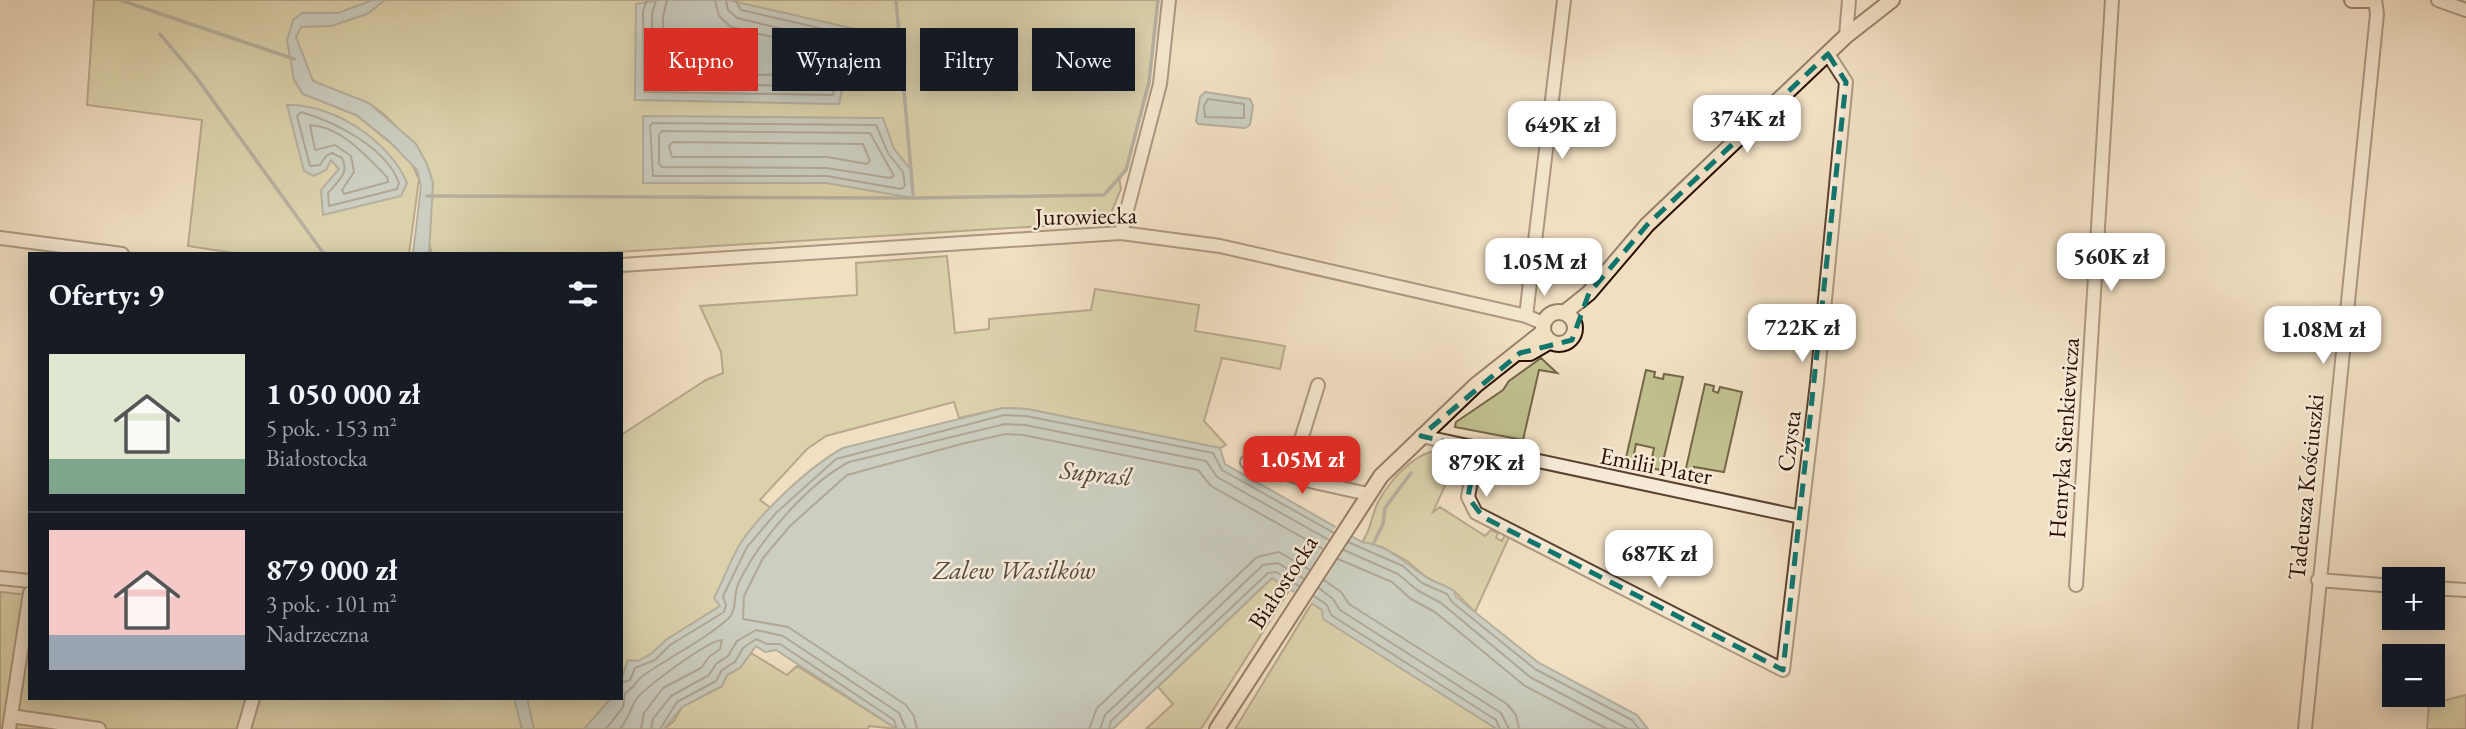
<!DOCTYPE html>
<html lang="pl">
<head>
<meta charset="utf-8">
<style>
	:root { --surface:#171b24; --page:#242831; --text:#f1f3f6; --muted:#9ea1a6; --line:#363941; --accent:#d93025 }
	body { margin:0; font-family:"EB Garamond",serif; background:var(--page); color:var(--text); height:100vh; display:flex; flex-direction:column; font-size:26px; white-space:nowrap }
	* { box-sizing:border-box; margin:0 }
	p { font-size:23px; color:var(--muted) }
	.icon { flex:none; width:38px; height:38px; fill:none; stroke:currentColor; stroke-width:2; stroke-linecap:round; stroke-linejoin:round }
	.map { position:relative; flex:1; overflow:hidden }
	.panel { position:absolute; left:28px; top:252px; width:595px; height:448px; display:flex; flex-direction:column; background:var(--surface); border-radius:0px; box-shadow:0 4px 18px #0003 }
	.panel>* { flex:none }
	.top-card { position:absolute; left:644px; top:28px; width:665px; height:63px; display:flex; gap:14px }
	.controls { position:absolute; left:2382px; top:567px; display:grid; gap:14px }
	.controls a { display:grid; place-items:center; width:63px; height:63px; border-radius:0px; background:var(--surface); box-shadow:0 4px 18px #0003; font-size:35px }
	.price { position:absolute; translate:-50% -60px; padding:0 16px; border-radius:14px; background:#fff; color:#222; font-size:23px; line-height:46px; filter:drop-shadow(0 2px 4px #0008) }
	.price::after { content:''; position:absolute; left:50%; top:42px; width:21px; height:16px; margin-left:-10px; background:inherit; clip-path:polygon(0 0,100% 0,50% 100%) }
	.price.on { background:var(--accent); color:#fff }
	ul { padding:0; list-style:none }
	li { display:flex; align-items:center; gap:21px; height:175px; padding:0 21px }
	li+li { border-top:2px solid var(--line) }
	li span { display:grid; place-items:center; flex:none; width:196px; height:140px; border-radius:0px; color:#555 }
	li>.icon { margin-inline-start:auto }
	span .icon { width:84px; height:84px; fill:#fffc; stroke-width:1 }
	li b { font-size:30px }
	h2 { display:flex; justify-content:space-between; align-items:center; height:84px; padding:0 21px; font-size:30px }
	.chip { padding:0 24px; border-radius:0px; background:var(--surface); box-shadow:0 4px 18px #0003; font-size:24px; line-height:63px }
	.chip.on { background:var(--accent); color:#fff }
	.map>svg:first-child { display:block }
</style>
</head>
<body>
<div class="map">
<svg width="2466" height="729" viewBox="0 0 2466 729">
	<rect width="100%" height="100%" fill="#f1dfc2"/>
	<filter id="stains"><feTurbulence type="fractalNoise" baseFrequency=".00286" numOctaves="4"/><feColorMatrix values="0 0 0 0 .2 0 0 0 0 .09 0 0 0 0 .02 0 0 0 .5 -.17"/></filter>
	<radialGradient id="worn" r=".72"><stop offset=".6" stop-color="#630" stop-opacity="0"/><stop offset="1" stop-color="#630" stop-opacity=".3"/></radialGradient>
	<!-- green -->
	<path fill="#c0c08f" stroke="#756648" stroke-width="2" d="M94,0H1158L1149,82L1126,170L1119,177L1121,189L1109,218L1093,223L584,254H432L423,223L433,183C415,153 401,123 370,104C352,93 312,94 307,68L293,65L294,80L303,94L356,115L409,158L419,179L409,254H240L188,246L202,120L87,105Z
		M947,256L955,333L989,329V319L1091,310L1095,289L1199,305L1195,331L1285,346L1280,369L1222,358L1204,421L1226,445L1220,448L1027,409L1003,408L959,418L954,402L826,436L807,449L760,500L771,508L741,544L720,606L666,640L621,688V435L706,380L723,373L721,352L700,306L857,295L856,263Z
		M1541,358L1557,373L1539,370L1523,440L1455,427L1456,422L1503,390L1509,381Z
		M1646,370L1655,372L1654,377L1663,379L1664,374L1683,377L1661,470L1650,468L1654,448L1636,444L1632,464L1625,462Z
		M1705,384L1714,386L1713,391L1718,393L1720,387L1742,392L1724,472L1694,467L1691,479L1684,477Z
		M1434,451L1454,454L1445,477L1448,479L1433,512L1440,507L1485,536L1491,530L1498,533L1496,538L1502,541L1506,533L1510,535L1475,612L1454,591L1426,577L1407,561L1382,547L1362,542C1372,528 1371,516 1378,502C1389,482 1411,456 1434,451Z
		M1272,578L1290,589L1201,729H1146L1173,704L1158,687Z
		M0,592L30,595V698H611L587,729H0Z
		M1312,603L1322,610L1324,619L1497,729H1235Z
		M751,653L787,675L797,666L897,729L869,726L868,729H664L674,721L682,707L722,686L727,675L740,668Z
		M2466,695V729H2427L2429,704Z"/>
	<!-- water -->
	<path fill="#9ebabc" stroke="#707571" stroke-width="2" d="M373,0H385L367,14L331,26L301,27L296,37L313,81L369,103L416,144L427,164L433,183L429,254H413L421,186L417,170L388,140L356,115L303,94L294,80L287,40L293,20L302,13H338Z
		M659,0H728L855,29L839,104L635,100L636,4Z
		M1205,92L1250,99L1253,106L1250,125L1245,128L1198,124L1196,121L1200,97Z
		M287,105C332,103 390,141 407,183L401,196L323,215L321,190L339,169L331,160L326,170L314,176L304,171Z
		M643,116L883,118L894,149L911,170L913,198L826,183H643Z
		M1003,408L1027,409L1220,448L1225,464L1362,542C1391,546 1406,565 1429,579C1437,584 1447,585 1454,591L1456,597L1539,663L1637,715L1648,729H1497L1323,619L1322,610L1272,578L1113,729H897L776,650L765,652L756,646L740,668L727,675L722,686L682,707L664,729H584L611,698H621V681L628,660L638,661L651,654L666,640L720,606L714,598C723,581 730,561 740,544C761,512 810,466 843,448Z
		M514,698H527L534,729H522Z"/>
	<!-- pier -->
	<path fill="#f1dfc2" d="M1338,523L1354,534L1309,606L1293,595Z"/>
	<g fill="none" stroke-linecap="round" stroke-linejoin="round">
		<!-- shore -->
		<path stroke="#64645e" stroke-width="2" d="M647,0L643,11L644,92L833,95L845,34L741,10L735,0
			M656,0L652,14L653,84L826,86L834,41L737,18L728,10L726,0
			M667,0L663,17L664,74L818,75L822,49L731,27L719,16L715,0
			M1208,99L1244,104V118L1205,117L1204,106Z
			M301,112C335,122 386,147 399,183L397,189L329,206L328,193C338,181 350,173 342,158L332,153L326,156L320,165L310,166L297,116Z
			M653,123L876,125L888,153L903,172L905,186L901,189L827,176H653L650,126Z
			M310,125C341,126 367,157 387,177L388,182L344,194L342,190L354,172L351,156L335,145L315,150Z
			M662,131L870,133L894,176L890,178L827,168L662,167L659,164V135Z
			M673,142L863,144L870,161L867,164L827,157H672L669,146Z
			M1348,542L1403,566L1422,583L1447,594L1452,602L1535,669L1632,720L1639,729
			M1344,550L1398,574L1417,590L1441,603L1530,677L1628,729
			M1338,559L1392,582L1411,599L1435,612L1525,686L1607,729
			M1324,580L1341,592L1349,604L1507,704L1516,715L1519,729
			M1319,588L1333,599L1340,610L1501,713L1509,729
			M1314,596L1327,605L1331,615L1496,720L1500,729
			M621,683L630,680L635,668L655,660L670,645L724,612L726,605L723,596L747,547L776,513L836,459L1004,415L1026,416L1213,453L1222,470L1334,533
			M606,729L623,707L625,693C634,689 636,680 644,675C671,656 705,640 730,617C738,606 732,598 739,582C759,541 807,484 849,462L1005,424L1025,425L1206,461L1217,477L1329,540
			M620,729C628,719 630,711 635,701C642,689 709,640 722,640L720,649L709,657L701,668L663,688L644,713L641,729
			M651,729L653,719L671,696L709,675L716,664L728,656L737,641L756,630L783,636L899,713L906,729
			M660,729L677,702L716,681L722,670L735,662L743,648L756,639L767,644H780L894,720L897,729
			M917,729L914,716L906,705L788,627L743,619L744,596L763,558L790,526L847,475L965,443L1006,434L1023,435L1198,470L1211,486L1323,549
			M1089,729L1097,708L1257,557L1279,552L1310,570
			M1100,729L1105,715L1263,565L1278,563L1304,579
			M1109,729L1111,721L1268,573L1276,572L1299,586"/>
		<!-- stream -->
		<path stroke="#707571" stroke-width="3.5" d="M120,0L294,59
			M896,0L913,193
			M160,34L196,77L324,254
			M427,196L913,198L1104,195L1126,170L1149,82L1158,0
			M1373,544L1383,524L1385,508L1411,473"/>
		<defs>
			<path id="minor" d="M2438,0L2466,10
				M1846,36L1849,0
				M1121,233L1160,84L1169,0
				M0,238L122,254
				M621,265L1121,233L1220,246L1526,316L1543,323
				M1526,316L1564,0
				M1421,436L1801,517
				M1477,449L1468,497L1476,513L1783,670L1817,383L1846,82L1828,54
				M1247,462L1314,482L1368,494
				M1290,475L1318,385
				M0,578L30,581
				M2318,580L2394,586
				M2076,585L2112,0
				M2432,588L2466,590
				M11,716L99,729
				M9,729L30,593
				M244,729L253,698
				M2305,729L2377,14L2375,0"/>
			<path id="major" d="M2352,0H2372
				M1543 328a16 16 0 1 1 32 0a16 16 0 1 1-32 0Z
				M1564,313L1589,293L1647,225L1846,36L1892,0
				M1520,353H1530L1549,342
				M1217,729L1381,476L1476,385L1543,332"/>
		</defs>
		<!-- minor casing -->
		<use href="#minor" stroke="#5c4230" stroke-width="16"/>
		<!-- major casing -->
		<use href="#major" stroke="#2a0d00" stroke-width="18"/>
		<!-- minor -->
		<use href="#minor" stroke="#f6ead7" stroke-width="12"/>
		<!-- major -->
		<use href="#major" stroke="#f1dfc2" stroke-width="14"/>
	</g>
	<!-- marked area -->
	<path d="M0 0H2466V729H0ZM1828,54L1846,82L1783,670L1483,517L1468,497L1477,449L1421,436L1520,353L1572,340L1589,293L1647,225Z" fill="#f1dfc2" fill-opacity=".55" fill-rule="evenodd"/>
	<path fill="none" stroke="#0f766e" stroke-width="5" stroke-dasharray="14 9" stroke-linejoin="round" d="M1828,54L1846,82L1783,670L1483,517L1468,497L1477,449L1421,436L1520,353L1572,340L1589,293L1647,225Z"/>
	<g text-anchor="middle" stroke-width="5" stroke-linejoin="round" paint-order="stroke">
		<!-- street labels -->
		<g font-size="24" fill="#2a0d00" stroke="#f6ead7">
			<text transform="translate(1086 216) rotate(-1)" y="8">Jurowiecka</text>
			<text transform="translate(2064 438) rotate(-86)" y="8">Henryka Sienkiewicza</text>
			<text transform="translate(1789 441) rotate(-83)" y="8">Czysta</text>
			<text transform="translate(1656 466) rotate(11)" y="8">Emilii Plater</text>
			<text transform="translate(2306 487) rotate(-84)" y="8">Tadeusza Kościuszki</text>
			<text transform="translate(1283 582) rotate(-57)" y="8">Białostocka</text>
		</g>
		<!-- water labels -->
		<g font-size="26" font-style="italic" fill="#534a42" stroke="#f6ead7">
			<text transform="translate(1096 473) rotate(6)" y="9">Supraśl</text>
			<text x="1014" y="579">Zalew Wasilków</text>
		</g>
	</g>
	<rect width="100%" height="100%" filter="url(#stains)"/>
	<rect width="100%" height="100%" fill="url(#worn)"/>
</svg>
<div class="controls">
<a>+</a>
<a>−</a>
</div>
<b class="price" style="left:1747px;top:155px">374K zł</b>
<b class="price" style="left:1562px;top:161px">649K zł</b>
<b class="price" style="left:2111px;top:293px">560K zł</b>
<b class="price" style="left:1544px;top:298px">1.05M zł</b>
<b class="price" style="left:1802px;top:364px">722K zł</b>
<b class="price" style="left:2323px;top:366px">1.08M zł</b>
<b class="price on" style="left:1302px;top:496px">1.05M zł</b>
<b class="price" style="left:1486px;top:499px">879K zł</b>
<b class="price" style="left:1659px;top:590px">687K zł</b>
<div class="top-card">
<a class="chip on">Kupno</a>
<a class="chip">Wynajem</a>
<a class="chip">Filtry</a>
<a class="chip">Nowe</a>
</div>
<section class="panel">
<h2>Oferty: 9<svg class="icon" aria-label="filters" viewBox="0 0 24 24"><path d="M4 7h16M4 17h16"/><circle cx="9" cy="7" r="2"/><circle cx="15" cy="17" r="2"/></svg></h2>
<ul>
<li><span style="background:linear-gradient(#dfe7d0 75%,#7fa58c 0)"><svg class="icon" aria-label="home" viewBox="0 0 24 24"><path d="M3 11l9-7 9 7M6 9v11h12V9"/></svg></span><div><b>1 050 000 zł</b><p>5 pok. · 153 m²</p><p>Białostocka</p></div></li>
<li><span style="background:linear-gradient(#f6c9c9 75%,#9aa5b1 0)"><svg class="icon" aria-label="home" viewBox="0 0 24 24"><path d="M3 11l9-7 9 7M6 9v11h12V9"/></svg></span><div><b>879 000 zł</b><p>3 pok. · 101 m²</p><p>Nadrzeczna</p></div></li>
</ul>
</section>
</div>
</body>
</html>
